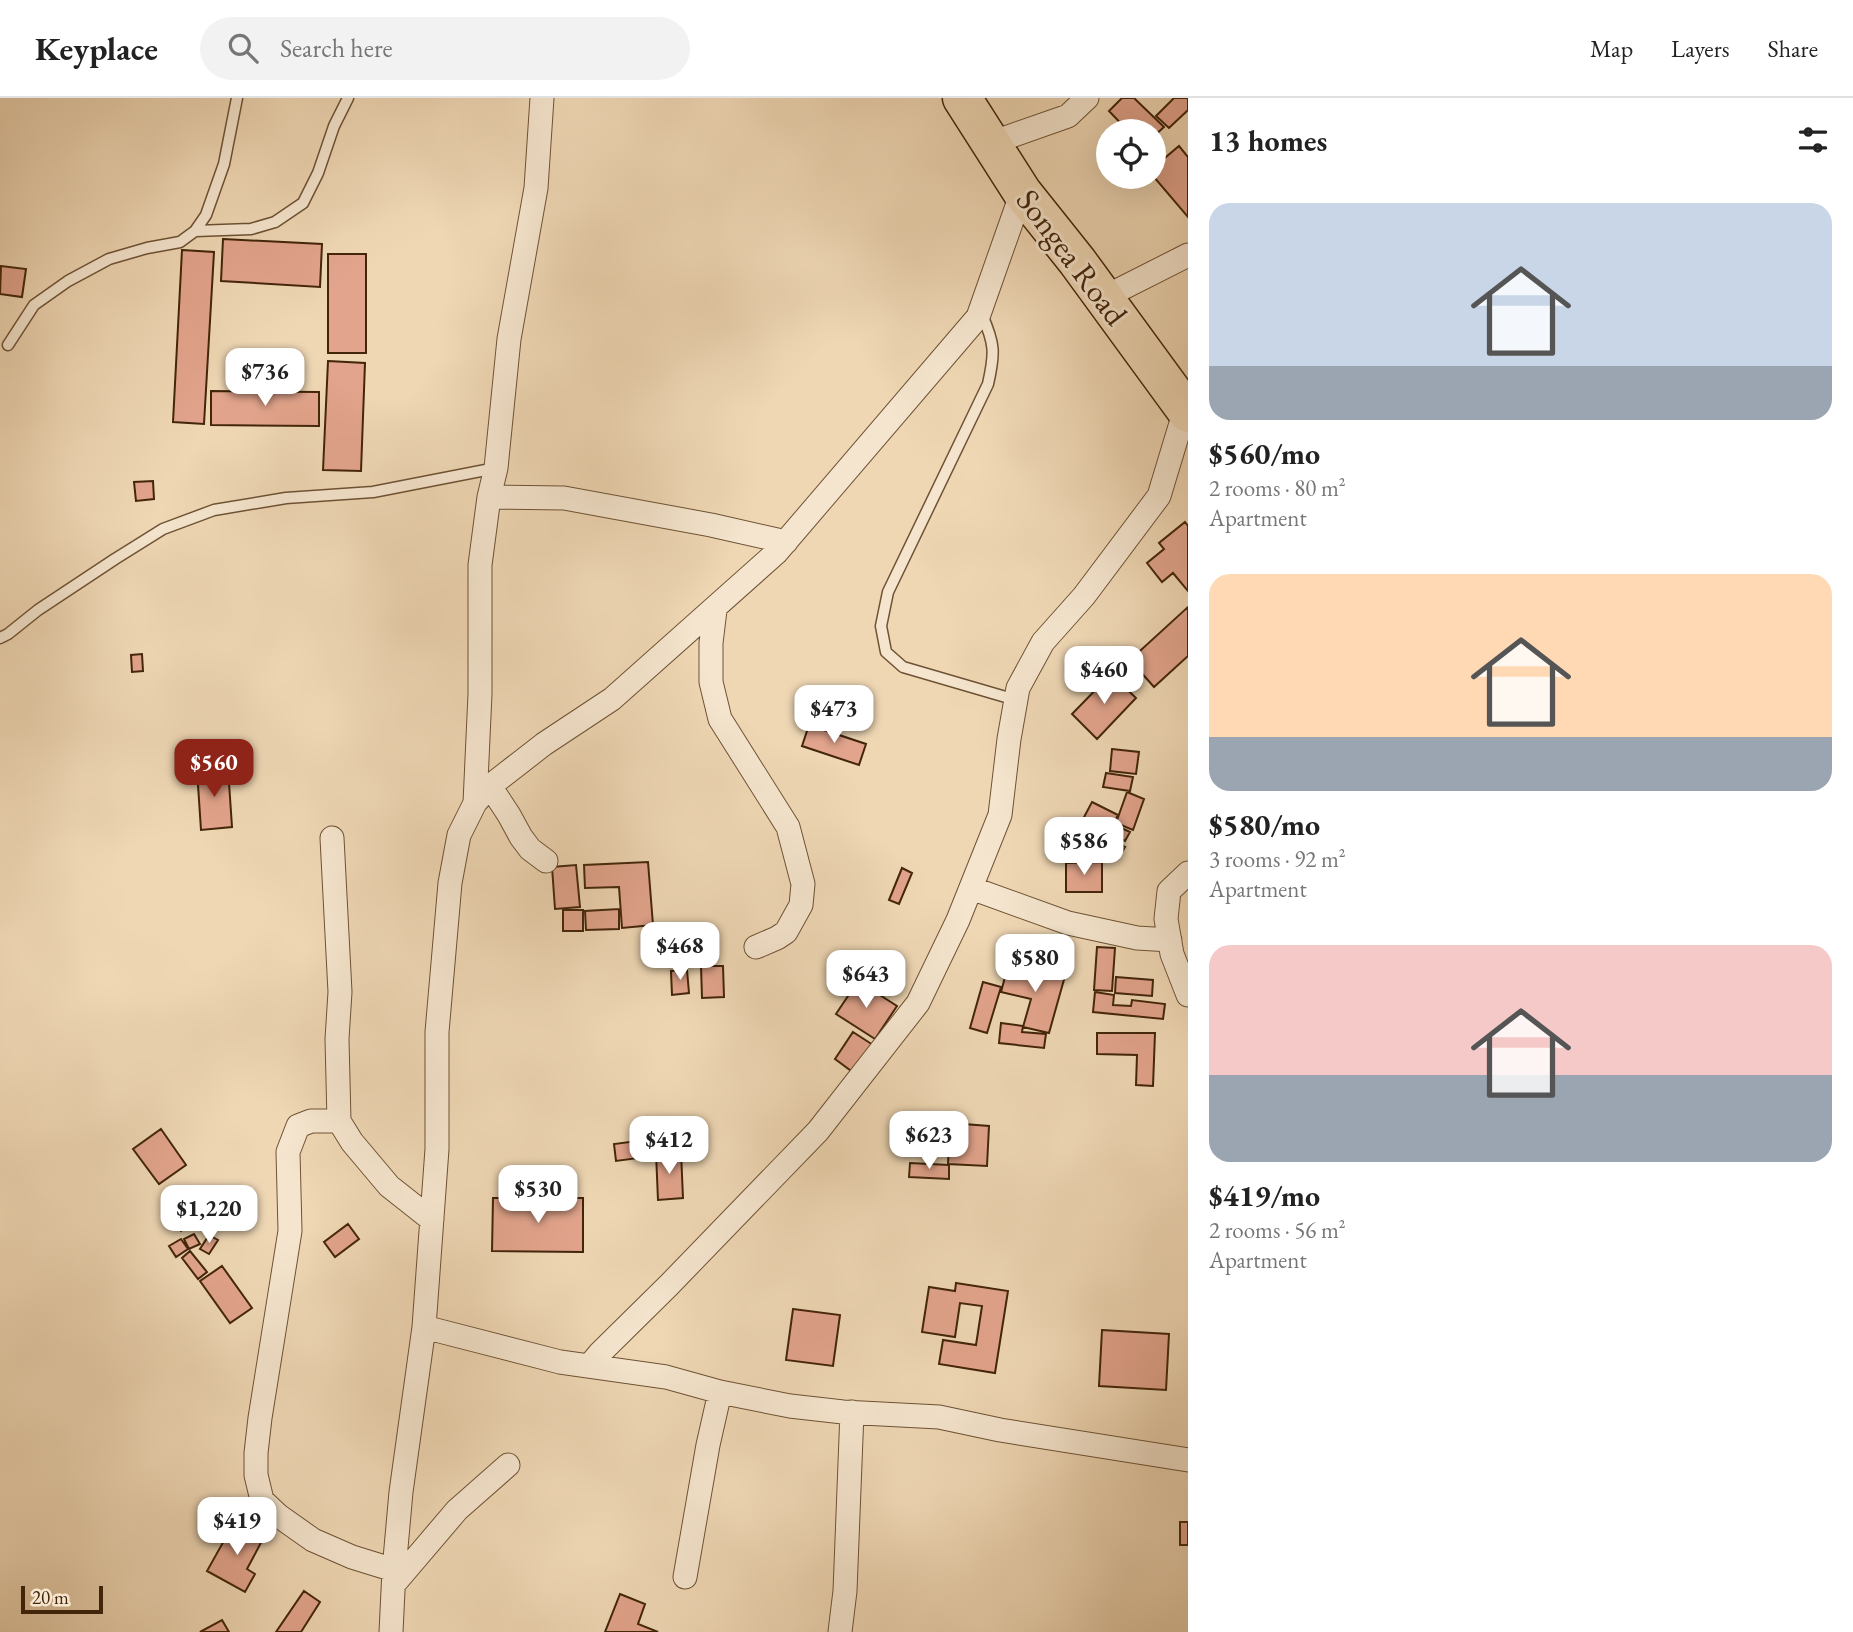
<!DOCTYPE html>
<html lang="en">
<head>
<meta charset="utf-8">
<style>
	:root { --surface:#fff; --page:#f2f2f2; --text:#222; --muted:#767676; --line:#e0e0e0; --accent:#8f2418 }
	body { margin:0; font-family:"EB Garamond",serif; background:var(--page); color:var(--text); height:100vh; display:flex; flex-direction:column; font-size:26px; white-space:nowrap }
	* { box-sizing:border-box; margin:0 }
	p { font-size:23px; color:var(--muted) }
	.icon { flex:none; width:38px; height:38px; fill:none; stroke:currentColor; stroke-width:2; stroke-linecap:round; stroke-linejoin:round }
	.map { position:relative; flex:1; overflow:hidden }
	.side { display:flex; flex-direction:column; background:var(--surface); width:665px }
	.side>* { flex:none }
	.fabs { position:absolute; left:1096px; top:21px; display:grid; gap:14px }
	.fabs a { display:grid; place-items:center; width:70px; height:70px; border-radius:50%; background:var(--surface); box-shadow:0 7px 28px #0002; font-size:35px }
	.scale { position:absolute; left:21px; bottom:18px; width:82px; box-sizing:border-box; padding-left:7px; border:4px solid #43250a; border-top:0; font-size:19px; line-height:24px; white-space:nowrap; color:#43250a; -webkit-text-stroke:5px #f5e5ce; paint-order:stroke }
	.price { position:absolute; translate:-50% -60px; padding:0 16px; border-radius:14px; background:#fff; color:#222; font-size:23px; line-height:46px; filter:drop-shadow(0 2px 4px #0008) }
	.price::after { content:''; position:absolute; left:50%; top:42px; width:21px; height:16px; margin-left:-10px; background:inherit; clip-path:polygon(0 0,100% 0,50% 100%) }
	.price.active { background:var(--accent); color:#fff }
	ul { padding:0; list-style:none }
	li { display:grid; align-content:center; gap:14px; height:371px; padding:0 21px }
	li span { display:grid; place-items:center; height:217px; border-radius:21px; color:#555 }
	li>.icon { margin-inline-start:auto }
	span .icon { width:126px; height:126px; fill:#fffc; stroke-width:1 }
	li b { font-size:30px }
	h2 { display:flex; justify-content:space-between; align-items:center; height:84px; padding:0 21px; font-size:30px }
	header { display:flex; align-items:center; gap:42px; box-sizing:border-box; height:98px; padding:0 35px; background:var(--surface); border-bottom:2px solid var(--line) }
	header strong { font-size:33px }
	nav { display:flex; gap:38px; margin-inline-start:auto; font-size:24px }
	.search { width:490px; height:63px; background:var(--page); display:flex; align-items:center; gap:18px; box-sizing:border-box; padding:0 24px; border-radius:38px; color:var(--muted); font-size:26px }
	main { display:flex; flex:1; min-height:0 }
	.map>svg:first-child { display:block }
</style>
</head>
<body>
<header>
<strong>Keyplace</strong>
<div class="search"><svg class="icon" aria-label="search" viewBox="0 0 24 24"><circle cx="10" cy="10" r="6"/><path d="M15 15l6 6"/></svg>Search here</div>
<nav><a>Map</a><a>Layers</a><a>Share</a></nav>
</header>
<main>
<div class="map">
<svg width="1188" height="1534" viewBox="0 0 1188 1534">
	<rect width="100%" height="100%" fill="#efd7b4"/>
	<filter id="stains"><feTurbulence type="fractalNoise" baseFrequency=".00286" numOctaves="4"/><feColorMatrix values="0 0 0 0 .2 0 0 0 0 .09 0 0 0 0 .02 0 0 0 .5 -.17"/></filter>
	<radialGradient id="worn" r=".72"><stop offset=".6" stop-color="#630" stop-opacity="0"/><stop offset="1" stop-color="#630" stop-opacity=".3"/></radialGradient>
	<!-- building -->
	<path fill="#e2a48c" stroke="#43250a" stroke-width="2" d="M1122,0H1134L1164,29L1153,39V33H1128L1109,13Z
		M1174,0H1188V12L1169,30L1156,18Z
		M1179,48L1188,59V119L1153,78V70Z
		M223,141L322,146L320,189L221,183Z
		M182,152L214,154L204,326L173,324Z
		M328,156H366V255H328Z
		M1,168L26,171L22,199L0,196Z
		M328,263L365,265L361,373L323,372Z
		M211,293L319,294V328L211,327Z
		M153,383L154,401L136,403L134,384Z
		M1185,424L1188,428V493L1173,475L1162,484L1147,465L1164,451L1159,445Z
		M1188,509V558L1154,589L1130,562Z
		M142,556L143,573L132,574L131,557Z
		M1111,576L1136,600L1097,641L1072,616Z
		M809,627L866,646L859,667L802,648Z
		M1112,651L1139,654L1136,676L1110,673Z
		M228,670L232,729L201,732L197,672Z
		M1106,675L1133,679L1130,693L1103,689Z
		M1127,694L1144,701L1133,732L1116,725Z
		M1092,704L1118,717L1110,734L1083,721Z
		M1080,726L1125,749L1118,761L1095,750L1094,754L1080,751L1082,743L1073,739Z
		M1115,727L1130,734L1125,743L1111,736Z
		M648,764L653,827L622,830L619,789L585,790L584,767Z
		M1102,764V794H1066V765Z
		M576,767L580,809L555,811L552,769Z
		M902,770L912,775L899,806L889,802Z
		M619,811V831L586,832L585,813Z
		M563,812H583V833H563Z
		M1097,849L1115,850L1112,893L1094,892Z
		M1009,864L1065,878L1049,935L1023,929L1031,901L1001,894Z
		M701,868H723L724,899L702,900Z
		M687,872L689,895L672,897L671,873Z
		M1116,879L1153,882L1152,898L1115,895Z
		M858,883L897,908L875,941L836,916Z
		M983,884L1001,889L987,935L970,930Z
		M1095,894L1114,897L1113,907L1131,908L1132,902L1165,906L1163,921L1093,914Z
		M1001,925L1023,928L1022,934L1046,936L1044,950L999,945Z
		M853,934L873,947L854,975L835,961Z
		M1097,935H1155L1153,988L1136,987L1137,957L1097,956Z
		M950,1025L989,1028L987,1068L948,1066Z
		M161,1031L186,1067L159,1086L133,1051Z
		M652,1041L654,1058L616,1063L614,1046Z
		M681,1054L683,1100L658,1102L656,1055Z
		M910,1065L949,1067V1081L909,1079Z
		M208,1099L217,1111L205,1119L197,1106Z
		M493,1100H583V1154L492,1153Z
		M188,1112L195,1119L181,1133L173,1126Z
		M348,1126L359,1141L335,1159L324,1144Z
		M194,1136L200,1146L189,1151L184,1141Z
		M209,1137L218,1142L209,1156L200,1151Z
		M181,1141L188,1151L176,1159L169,1148Z
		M190,1153L207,1174L198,1181L182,1160Z
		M222,1168L252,1210L230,1225L200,1183Z
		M956,1185L1008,1193L995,1275L939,1266L943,1242L976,1247L982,1208L960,1205L955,1239L922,1234L929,1189L955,1193Z
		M793,1211L840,1217L833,1268L786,1262Z
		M1102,1232L1169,1236L1166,1292L1099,1288Z
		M235,1423L264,1439L247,1471L255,1476L245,1494L207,1473Z
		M1180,1424H1188V1447H1180Z
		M304,1493L320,1504L301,1534H276Z
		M620,1496L645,1506L638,1526L658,1534H605Z
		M222,1522L229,1534H200Z"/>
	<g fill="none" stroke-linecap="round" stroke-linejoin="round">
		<defs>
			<path id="lane" d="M195,133L251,131L275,124L303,105L318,75L334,28L348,0
				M982,217C995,246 995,255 988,286L888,494L881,528L886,554L903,569L1016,602
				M8,247L34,207L68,183L109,161L147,150L180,144L195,133L206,117L224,66L237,0
				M0,540L8,536L38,512L115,461L163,431L214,412L286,400L373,394L496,370"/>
			<path id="street" d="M991,45L1068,18L1087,0
				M1103,200L1188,157
				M489,399L564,400L711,427L786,444
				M715,512L711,545V584L720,621L788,729L803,786L801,807L786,834L777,840L756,849
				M490,688L509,717L521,739L530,751L546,763
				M475,705L480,596V467L489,399L496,370L509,241L536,90L542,0
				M332,740L340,894L337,941L339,1023L352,1044L389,1088L432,1122
				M1188,775L1169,793L1166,821L1172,856L1188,897
				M971,790L1068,825L1137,840L1170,842
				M339,1023H311L298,1028L288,1054L290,1133L260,1320L256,1355V1377L262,1402L279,1418L313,1442L352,1459L394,1472
				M424,1229L560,1264L666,1279L720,1294L790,1308L843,1314L939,1319L1000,1332L1188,1362
				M589,1268L599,1256L669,1187L818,1033L918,905L958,822L1000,717L1009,641L1018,590L1043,544L1084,498L1159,398L1185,312
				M685,1479L708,1347L720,1294
				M394,1486L457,1412L508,1367
				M391,1534L394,1472L401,1394L424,1229L437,1051V934L450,785L459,737L475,705L490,688L544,646L612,601L776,455L978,219L1022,94
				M840,1534L845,1493L852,1314"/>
			<path id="highway" d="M962,0L1022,94L1077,163L1188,315"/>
		</defs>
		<!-- lane casing -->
		<use href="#lane" stroke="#6e5234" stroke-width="13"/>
		<!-- street casing -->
		<use href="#street" stroke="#6e5234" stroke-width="25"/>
		<!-- highway casing -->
		<use href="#highway" stroke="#43250a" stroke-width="41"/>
		<!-- lane -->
		<use href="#lane" stroke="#f5e5ce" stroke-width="10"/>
		<!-- street -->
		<use href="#street" stroke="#f5e5ce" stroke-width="23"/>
		<!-- highway -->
		<use href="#highway" stroke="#efd7b4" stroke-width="38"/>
	</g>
	<g text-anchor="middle" stroke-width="6" stroke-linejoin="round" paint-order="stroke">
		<!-- street labels -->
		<g font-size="32" fill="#43250a" stroke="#f5e5ce">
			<text transform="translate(1072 159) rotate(53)" y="11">Songea Road</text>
		</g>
	</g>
	<rect width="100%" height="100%" filter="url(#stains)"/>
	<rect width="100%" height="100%" fill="url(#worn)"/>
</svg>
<div class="fabs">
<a><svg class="icon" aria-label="locate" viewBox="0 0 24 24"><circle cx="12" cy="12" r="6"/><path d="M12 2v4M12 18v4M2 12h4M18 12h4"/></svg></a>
</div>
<div class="scale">20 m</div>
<b class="price" style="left:265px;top:310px">$736</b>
<b class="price" style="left:1104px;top:608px">$460</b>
<b class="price" style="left:834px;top:647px">$473</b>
<b class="price active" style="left:214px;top:701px">$560</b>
<b class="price" style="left:1084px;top:779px">$586</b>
<b class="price" style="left:680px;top:884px">$468</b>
<b class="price" style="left:1035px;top:896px">$580</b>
<b class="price" style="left:866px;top:912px">$643</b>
<b class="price" style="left:929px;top:1073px">$623</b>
<b class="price" style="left:669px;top:1078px">$412</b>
<b class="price" style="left:538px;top:1127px">$530</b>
<b class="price" style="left:209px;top:1147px">$1,220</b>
<b class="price" style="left:237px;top:1459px">$419</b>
</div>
<section class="side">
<h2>13 homes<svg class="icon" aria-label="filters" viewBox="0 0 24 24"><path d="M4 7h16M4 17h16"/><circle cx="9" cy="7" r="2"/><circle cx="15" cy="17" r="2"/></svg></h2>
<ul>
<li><span style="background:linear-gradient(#c9d6e8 75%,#9aa5b1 0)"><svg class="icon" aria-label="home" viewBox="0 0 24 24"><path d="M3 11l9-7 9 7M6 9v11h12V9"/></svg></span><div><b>$560/mo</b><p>2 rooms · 80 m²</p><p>Apartment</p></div></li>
<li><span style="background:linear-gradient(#ffd9b3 75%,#9aa5b1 0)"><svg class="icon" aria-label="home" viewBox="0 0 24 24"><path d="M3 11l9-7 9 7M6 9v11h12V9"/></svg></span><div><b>$580/mo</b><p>3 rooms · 92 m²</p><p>Apartment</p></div></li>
<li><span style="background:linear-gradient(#f6c9c9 60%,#9aa5b1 0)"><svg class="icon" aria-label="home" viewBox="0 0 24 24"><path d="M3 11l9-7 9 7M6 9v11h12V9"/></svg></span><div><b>$419/mo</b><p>2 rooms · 56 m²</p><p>Apartment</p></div></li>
</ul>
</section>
</main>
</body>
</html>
